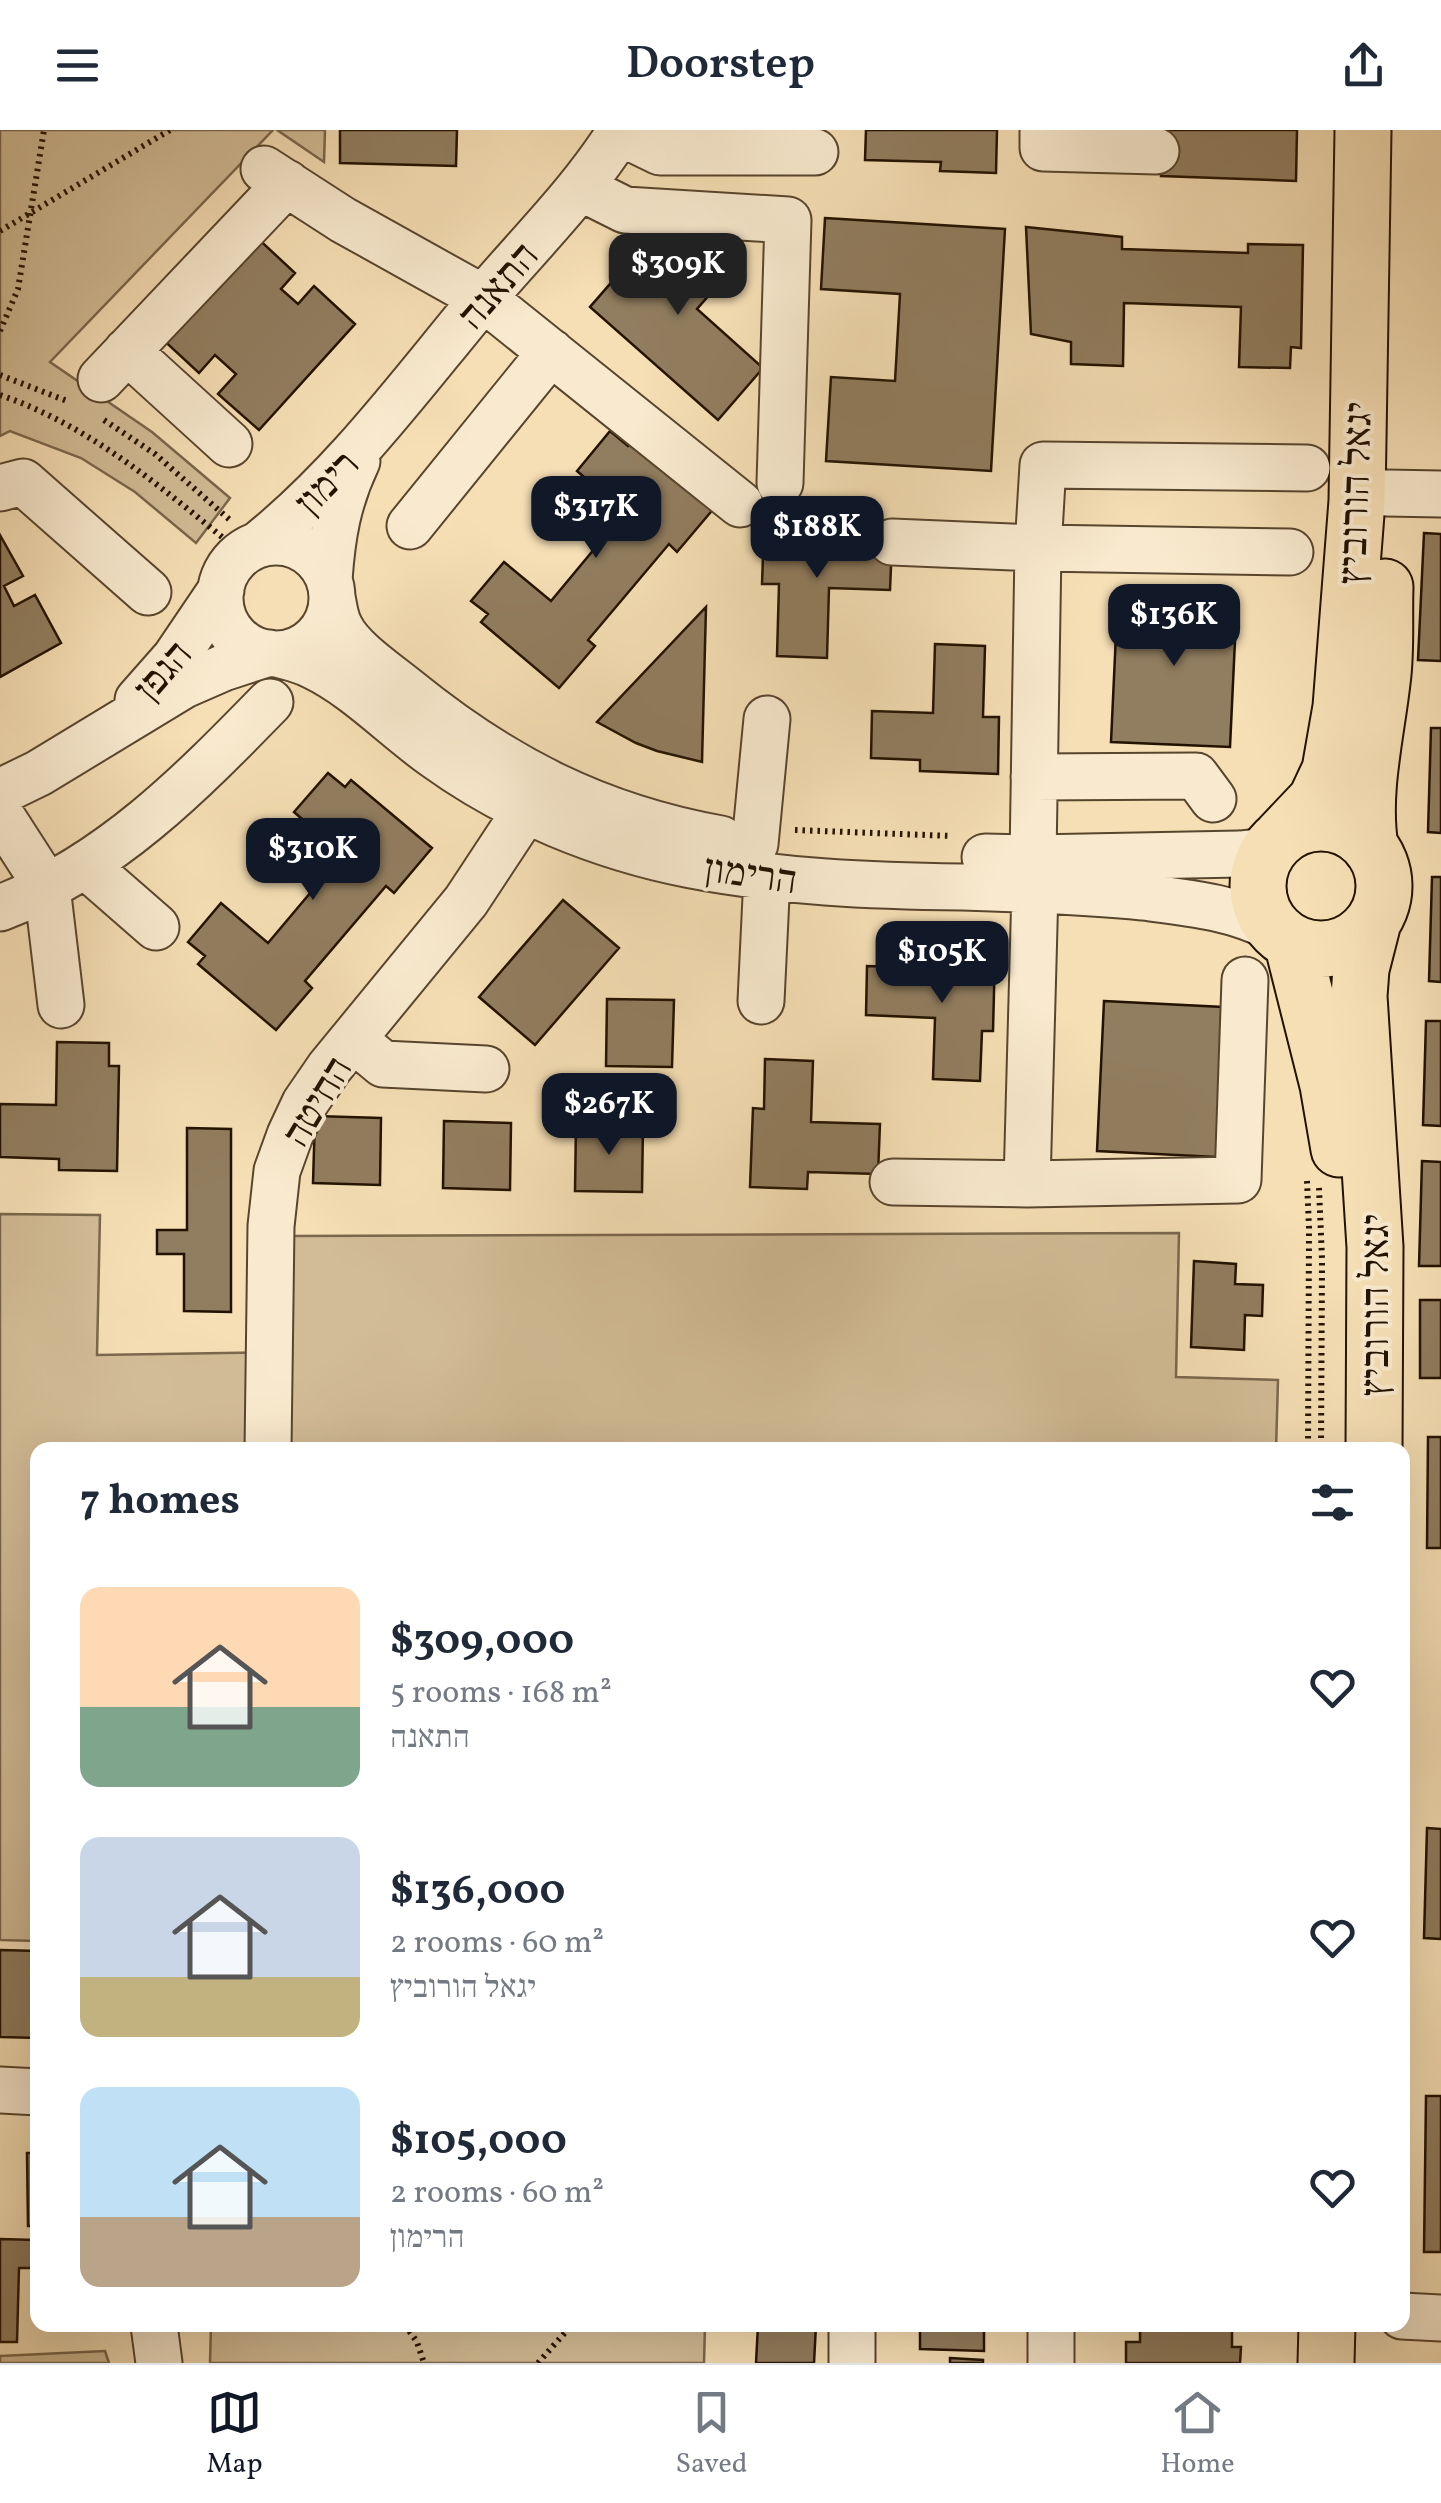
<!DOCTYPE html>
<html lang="en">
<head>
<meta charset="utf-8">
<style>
	:root { --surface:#fff; --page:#f6f6f7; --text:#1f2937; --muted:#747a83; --line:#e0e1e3; --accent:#111827 }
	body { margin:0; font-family:Vollkorn,"Frank Ruhl Libre",serif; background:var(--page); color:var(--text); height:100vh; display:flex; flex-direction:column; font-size:38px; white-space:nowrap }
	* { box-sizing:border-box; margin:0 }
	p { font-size:32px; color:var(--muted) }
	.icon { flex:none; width:55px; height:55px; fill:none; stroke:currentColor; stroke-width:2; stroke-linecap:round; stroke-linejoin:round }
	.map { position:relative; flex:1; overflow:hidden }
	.side { position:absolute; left:30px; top:1312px; width:1380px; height:890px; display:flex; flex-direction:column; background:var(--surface); border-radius:20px; box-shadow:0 10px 40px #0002 }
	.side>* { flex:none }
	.price { position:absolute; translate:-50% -85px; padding:0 22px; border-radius:20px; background:var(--accent); color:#fff; font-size:32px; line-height:65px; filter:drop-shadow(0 2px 5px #0008) }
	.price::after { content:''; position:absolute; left:50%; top:60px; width:30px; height:22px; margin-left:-15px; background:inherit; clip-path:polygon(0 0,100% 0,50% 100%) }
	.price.selected { background:#222; color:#fff }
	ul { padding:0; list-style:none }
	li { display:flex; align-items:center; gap:30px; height:250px; padding:0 50px }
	li span { display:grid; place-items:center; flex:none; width:280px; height:200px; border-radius:20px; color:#555 }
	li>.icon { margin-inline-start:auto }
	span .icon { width:120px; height:120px; fill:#fffc; stroke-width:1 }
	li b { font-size:42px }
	h2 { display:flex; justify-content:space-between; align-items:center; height:120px; padding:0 50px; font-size:42px }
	header { display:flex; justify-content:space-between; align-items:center; height:130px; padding:0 50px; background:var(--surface); font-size:45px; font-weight:600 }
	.tab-bar { display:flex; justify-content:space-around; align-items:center; height:140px; border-top:2px solid var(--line); background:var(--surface); font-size:28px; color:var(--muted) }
	.tab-bar a { display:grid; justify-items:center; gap:5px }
	.tab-bar .selected { color:var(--accent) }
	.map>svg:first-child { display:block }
</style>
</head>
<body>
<header><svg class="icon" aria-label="menu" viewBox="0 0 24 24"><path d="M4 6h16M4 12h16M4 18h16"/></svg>Doorstep<svg class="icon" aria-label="share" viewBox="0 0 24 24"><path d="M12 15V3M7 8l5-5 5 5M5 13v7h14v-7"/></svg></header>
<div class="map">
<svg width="1441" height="2233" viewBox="0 0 1441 2233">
	<rect width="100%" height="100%" fill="#f6dfb5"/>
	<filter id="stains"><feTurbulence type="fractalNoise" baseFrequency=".002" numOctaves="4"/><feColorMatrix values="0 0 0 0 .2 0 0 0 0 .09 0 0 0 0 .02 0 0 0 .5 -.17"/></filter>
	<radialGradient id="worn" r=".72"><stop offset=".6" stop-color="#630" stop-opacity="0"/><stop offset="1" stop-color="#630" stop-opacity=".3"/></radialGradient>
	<!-- green -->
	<path fill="#d2bc96" stroke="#7a674c" stroke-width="2.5" d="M0,0H273L50,232L152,302L230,368L196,413L135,362L81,328L10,301L0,306Z
		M277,0H325L324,32Z
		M0,1084L100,1085L97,1225L284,1222L291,1106L1179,1103L1176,1247L1278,1250L1276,1320H38L37,1811L0,1810Z
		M211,2195H705L704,2233H210Z
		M105,2221L109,2233H0V2226Z"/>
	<!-- building -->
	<path fill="#917d5f" stroke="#231201" stroke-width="2.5" d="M340,0H457L456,36L340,33Z
		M866,0H997L996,43L940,41L941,32L865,30Z
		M1162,0H1297L1296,51L1161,46Z
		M669,86L731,140L697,179L763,238L718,290L590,177Z
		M825,88L1005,99L991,341L826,331L831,247L895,251L900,164L821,159Z
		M1026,97L1122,107V119L1248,123V114L1303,115L1301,218L1291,217L1290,238L1239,237L1241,177L1124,173L1123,236L1071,234V212L1031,204Z
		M252,103L295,143L281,159L298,174L314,156L355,194L259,300L218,264L236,244L215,225L199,243L159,206Z
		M610,301L628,316L634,308L715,377L677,422L669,414L588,510L595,516L559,558L481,492L488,484L471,471L504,432L551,471L625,382L577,341Z
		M764,398L842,400V411L892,413L890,460L829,458L827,528L777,526L779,454H762Z
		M1424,403L1441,404V531L1418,530Z
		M0,405L23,446L4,456L14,476L35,465L61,513L0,547Z
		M1118,461L1237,468L1230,617L1111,612Z
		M706,477L702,632L657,621L636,613L597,592Z
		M935,514L985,516L983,587H999L998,644L920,641V630L871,628L872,581L933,583Z
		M1431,598H1441V703L1428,702Z
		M328,643L345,657L351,650L432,718L394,763L386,756L305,851L312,858L276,900L198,834L205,826L188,812L221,773L268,813L343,724L294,682Z
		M1432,747H1441V852L1429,851Z
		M563,770L619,818L535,915L479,867Z
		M939,821L995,823L993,901H982L980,951L933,949L935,888L866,885L867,836L939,838Z
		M607,869L674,870L672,937L606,936Z
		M1104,871L1223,877L1216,1027L1097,1021Z
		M1426,891H1441V996L1423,995Z
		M57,912L109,913V936H119L117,1041L59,1040V1029L0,1027V974L56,975Z
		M765,929L813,931L811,992L880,994L878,1044L808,1042L807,1059L750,1057L753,978L764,979Z
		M315,986L381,988L380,1055L313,1053Z
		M444,991L511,993L510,1060L443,1058Z
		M576,994L643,995L642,1062L575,1061Z
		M187,998L231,999V1182L184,1181V1124H157V1100H187Z
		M1422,1031L1441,1032V1136H1419Z
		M1194,1131L1236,1134L1235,1154L1263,1155L1262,1186L1245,1185L1244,1220L1191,1217Z
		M1420,1170H1441V1248H1420Z
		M1428,1307H1441V1418H1427Z
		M1427,1698L1441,1699V1809L1424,1808Z
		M0,1820L38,1821V1908L0,1907Z
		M1426,1966H1441V2122H1424Z
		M27,2023H38V2096H28Z
		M0,2109L35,2110L34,2138H19L17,2212H0Z
		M758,2195H816L814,2233H756Z
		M920,2195H984V2221L920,2219Z
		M1140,2195H1232V2217H1241L1240,2233H1126V2212H1140Z
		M950,2228L983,2230V2233H950Z"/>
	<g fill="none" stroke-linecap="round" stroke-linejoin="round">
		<defs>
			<path id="minor" d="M1043,0V18L1156,21
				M619,2L660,22H815
				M264,39L343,90L483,168L740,374
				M581,58L625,80L788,90L780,353
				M127,221L229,314
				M101,249L287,53
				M0,358L23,352L148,462
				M1386,363L1441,364
				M410,396L551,222
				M892,412L1038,418L1033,728
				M220 468a56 56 0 1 1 112 0a56 56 0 1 1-112 0Z
				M258,415C344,346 410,256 480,172C528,115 581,64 621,0
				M1290,422L1038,418L1043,335L1307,338
				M329,450C332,406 338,371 357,331
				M332,467C334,477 335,488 340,497C351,520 386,543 407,560C503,638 598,687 721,709
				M277,524C289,527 302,530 313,536C357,557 395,598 435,626C510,680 599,717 691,735C780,752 871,756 962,757C1023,759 1083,761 1143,767C1190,773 1233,777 1275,799
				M138,570L175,528L221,460
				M1034,647L1196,646L1213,669
				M0,662L39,643L184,555L223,538L269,523
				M0,684L47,757L61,875
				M755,714L767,589
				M985,727L1033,728L1240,724L1267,721
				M85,735L156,797
				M0,778C109,737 191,653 270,572
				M761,871L767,746
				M353,909L383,934L486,939
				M893,1052L1027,1054L1035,759
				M1027,1054L1238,1050L1245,850
				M268,1320L271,1096L277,1041L290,1005L305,973L329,938L466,771L526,680
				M0,1960L38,1962
				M1402,2186L1441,2188
				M154,2195L159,2233
				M852,2233V2195
				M1051,2233V2195"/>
			<path id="major" d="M1258 756a63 63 0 1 1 126 0a63 63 0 1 1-126 0Z
				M1281,707L1316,670L1330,640L1341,577L1357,371L1363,0
				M1370,717C1361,660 1377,602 1383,544C1386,515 1384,486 1385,457
				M1373,792L1361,839L1359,866L1375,1117L1374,1320
				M1292,812L1328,955L1339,1019
				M1326,2233L1327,2195"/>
		</defs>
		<!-- minor casing -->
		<use href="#minor" stroke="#58452e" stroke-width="49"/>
		<!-- major casing -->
		<use href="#major" stroke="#231201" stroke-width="59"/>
		<!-- path -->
		<path stroke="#231201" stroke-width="6" stroke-dasharray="2.5 5" stroke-linecap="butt" d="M0,101L170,0
			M0,201L18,159L44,0
			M0,245L67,271
			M0,265C85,294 154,351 222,407
			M104,290L155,324L231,391
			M795,700L952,706
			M1307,1051L1309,1098L1308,1320
			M1319,1058L1322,1129L1321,1320
			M405,2195L417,2212L424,2233
			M538,2233L569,2198L578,2195"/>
		<!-- minor -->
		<use href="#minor" stroke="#f9eacf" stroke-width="45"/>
		<!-- major -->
		<use href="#major" stroke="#f6dfb5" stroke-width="55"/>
	</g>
	<g text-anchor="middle" stroke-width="8" stroke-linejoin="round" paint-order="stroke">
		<!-- street labels -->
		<g font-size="40" fill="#231201" stroke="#f9eacf">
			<text transform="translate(497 155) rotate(-49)" y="14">התאנה</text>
			<text transform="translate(326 352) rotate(-46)" y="14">רימון</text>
			<text transform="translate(1354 363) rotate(-88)" y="14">יגאל הורוביץ</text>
			<text transform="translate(162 540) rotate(-49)" y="14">הגפן</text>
			<text transform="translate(751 743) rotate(8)" y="14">הרימון</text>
			<text transform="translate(316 971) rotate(-59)" y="14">החיטה</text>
			<text transform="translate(1374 1175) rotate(-90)" y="14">יגאל הורוביץ</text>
		</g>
	</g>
	<rect width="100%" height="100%" filter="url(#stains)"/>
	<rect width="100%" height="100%" fill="url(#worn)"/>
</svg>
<b class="price selected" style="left:678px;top:188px">$309K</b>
<b class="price" style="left:596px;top:431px">$317K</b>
<b class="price" style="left:817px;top:451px">$188K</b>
<b class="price" style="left:1174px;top:539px">$136K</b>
<b class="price" style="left:313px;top:773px">$310K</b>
<b class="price" style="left:942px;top:876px">$105K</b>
<b class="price" style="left:609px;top:1028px">$267K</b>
<section class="side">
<h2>7 homes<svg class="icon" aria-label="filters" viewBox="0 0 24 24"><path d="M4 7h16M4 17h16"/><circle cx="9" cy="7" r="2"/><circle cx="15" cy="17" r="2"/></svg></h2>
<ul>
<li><span style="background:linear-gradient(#ffd9b3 60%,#7fa58c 0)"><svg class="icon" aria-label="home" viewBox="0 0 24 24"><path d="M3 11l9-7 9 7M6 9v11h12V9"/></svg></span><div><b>$309,000</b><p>5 rooms · 168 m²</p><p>התאנה</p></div><svg class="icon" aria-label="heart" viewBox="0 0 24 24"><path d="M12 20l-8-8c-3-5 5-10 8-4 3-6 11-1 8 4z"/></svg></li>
<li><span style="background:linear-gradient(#c9d6e8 70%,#c2b280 0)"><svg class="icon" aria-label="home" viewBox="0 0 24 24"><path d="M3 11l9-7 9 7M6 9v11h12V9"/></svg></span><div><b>$136,000</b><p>2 rooms · 60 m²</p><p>יגאל הורוביץ</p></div><svg class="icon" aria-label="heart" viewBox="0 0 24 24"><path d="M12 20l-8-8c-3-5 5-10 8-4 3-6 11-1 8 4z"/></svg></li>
<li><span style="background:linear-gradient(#bfe0f5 65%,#b9a48a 0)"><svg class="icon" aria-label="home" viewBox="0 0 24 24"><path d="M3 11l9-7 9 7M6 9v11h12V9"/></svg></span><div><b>$105,000</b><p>2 rooms · 60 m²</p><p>הרימון</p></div><svg class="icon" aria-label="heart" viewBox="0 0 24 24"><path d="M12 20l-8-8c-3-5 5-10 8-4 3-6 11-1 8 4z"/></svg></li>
</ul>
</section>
</div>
<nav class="tab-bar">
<a class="selected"><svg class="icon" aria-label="map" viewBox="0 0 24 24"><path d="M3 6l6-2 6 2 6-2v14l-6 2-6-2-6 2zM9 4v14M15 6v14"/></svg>Map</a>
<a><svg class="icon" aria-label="saved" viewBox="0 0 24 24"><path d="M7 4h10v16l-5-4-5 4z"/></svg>Saved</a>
<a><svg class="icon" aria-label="home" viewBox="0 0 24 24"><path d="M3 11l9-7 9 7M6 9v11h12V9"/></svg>Home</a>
</nav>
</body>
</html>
